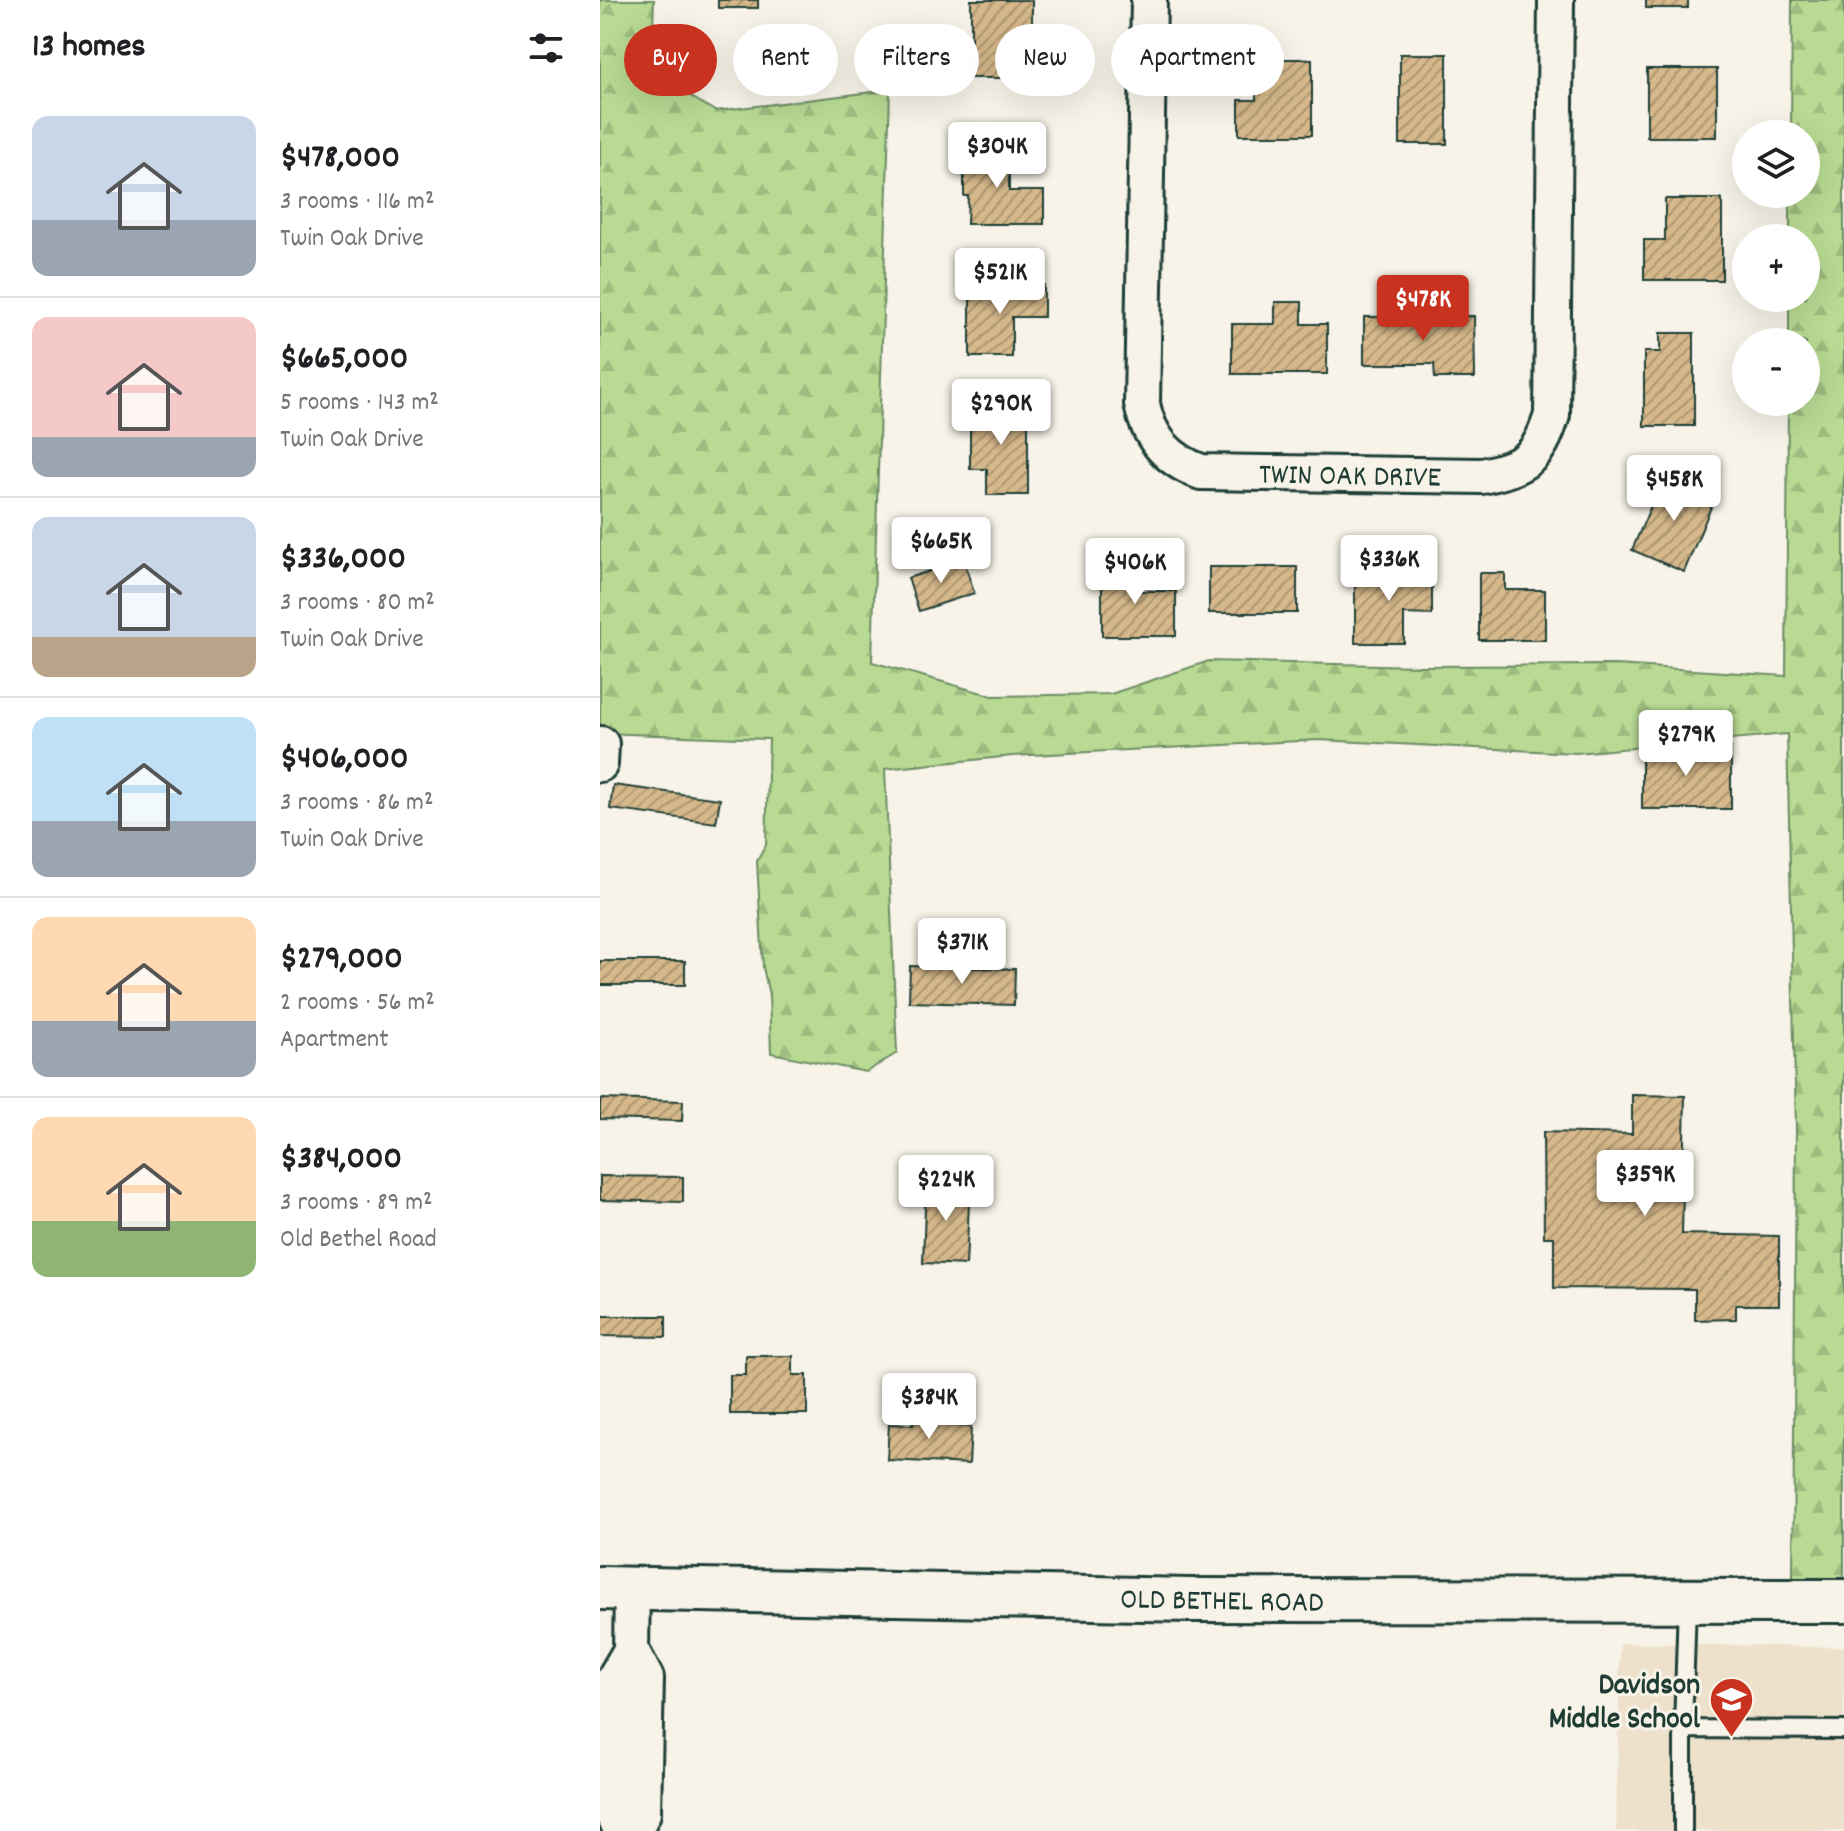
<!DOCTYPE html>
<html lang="en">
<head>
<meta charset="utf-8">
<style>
	:root { --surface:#fff; --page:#f2f2f2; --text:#202124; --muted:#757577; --line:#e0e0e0; --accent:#c8321e }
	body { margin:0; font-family:Dekko,sans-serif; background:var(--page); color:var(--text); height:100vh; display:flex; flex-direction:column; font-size:30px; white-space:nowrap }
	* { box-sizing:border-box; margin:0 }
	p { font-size:26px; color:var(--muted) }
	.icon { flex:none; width:44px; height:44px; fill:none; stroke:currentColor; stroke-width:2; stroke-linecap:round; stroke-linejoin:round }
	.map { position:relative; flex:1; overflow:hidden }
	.sheet { display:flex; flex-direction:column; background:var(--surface); width:600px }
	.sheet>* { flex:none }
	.banner { position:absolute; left:24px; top:24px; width:760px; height:72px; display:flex; gap:16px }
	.fabs { position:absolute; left:1132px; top:120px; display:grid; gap:16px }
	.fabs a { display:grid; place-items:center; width:88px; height:88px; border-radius:50%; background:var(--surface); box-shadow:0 8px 32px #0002; font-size:40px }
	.price { position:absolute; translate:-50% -68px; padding:0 18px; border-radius:8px; background:#fff; color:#222; font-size:26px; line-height:52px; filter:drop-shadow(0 2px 4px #0008) }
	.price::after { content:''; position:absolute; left:50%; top:48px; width:24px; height:18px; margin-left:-12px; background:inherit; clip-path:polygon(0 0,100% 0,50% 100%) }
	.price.active { background:var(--accent); color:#fff }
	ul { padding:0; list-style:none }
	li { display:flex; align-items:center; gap:24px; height:200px; padding:0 32px }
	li+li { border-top:2px solid var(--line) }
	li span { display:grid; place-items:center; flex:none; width:224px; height:160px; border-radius:16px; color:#555 }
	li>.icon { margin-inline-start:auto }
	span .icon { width:96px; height:96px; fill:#fffc; stroke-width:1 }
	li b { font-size:34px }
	h2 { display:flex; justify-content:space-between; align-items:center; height:96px; padding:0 32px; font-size:34px }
	.tag { padding:0 28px; border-radius:36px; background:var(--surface); box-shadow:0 8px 32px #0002; font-size:28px; line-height:72px }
	.tag.active { background:var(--accent); color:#fff }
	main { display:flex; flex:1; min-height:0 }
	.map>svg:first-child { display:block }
</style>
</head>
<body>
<main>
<section class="sheet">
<h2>13 homes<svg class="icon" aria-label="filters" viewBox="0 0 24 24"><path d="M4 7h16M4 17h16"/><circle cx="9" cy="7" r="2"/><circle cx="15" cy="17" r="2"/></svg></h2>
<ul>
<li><span style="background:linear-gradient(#c9d6e8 65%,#9aa5b1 0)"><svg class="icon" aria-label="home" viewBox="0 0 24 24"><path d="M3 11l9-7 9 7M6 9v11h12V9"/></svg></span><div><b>$478,000</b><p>3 rooms · 116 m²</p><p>Twin Oak Drive</p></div></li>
<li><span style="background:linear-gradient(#f6c9c9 75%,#9aa5b1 0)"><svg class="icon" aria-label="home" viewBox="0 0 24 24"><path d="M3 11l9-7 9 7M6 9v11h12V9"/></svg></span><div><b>$665,000</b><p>5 rooms · 143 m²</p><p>Twin Oak Drive</p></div></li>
<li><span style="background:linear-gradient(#c9d6e8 75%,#b9a48a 0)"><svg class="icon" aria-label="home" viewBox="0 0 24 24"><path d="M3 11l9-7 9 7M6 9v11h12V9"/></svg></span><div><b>$336,000</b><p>3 rooms · 80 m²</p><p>Twin Oak Drive</p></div></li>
<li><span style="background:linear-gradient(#bfe0f5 65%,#9aa5b1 0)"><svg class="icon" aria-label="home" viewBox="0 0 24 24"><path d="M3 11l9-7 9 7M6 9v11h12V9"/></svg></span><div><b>$406,000</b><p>3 rooms · 86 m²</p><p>Twin Oak Drive</p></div></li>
<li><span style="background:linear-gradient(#ffd9b3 65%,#9aa5b1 0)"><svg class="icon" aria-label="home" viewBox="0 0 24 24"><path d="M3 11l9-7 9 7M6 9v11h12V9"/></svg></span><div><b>$279,000</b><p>2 rooms · 56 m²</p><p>Apartment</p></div></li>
<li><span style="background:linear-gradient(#ffd9b3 65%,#8fb573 0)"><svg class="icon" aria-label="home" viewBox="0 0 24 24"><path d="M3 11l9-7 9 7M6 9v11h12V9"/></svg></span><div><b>$384,000</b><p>3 rooms · 89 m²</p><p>Old Bethel Road</p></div></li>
</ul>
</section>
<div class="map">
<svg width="1244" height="1831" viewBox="0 0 1244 1831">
	<defs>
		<pattern id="forest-firs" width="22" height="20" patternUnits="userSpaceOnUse" patternTransform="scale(2)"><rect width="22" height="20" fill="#b8da93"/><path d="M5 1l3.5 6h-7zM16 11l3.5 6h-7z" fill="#9ebc7f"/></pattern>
		<pattern id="building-hatch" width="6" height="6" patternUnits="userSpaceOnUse" patternTransform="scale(2)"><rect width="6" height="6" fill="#d6b88a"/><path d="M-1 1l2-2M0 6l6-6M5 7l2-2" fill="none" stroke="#ad9772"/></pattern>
	</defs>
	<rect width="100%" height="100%" fill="#f7f3e8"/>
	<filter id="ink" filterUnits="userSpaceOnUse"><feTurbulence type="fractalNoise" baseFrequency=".0125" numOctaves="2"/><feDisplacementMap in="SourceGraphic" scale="16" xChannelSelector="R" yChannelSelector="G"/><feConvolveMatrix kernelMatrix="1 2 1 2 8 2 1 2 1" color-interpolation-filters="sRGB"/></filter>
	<g filter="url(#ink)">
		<!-- built -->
		<path fill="#ede1cc" d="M1020,1643L1244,1647V1831H1016Z"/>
		<!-- forest -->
		<path fill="url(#forest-firs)" stroke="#6c8c64" stroke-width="2" d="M0,0H54L51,73L115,111L290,90L272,662L393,696L511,694L609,661L821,666L1016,665L1186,676L1188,402H1206V342H1189V298H1206V238H1190V194H1206V134H1191L1192,0H1244V1583H1193L1196,1129L1187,734L976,753L719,740L412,756L285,769L297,1053L266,1072L171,1053L169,995L163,967L157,861L166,845L169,739L0,733Z"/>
		<!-- building -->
		<path fill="url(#building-hatch)" stroke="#1f3d34" stroke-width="2" d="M118,0H158V8H118Z
			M371,0H432V40H448V78H371Z
			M1046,0H1088V8H1046Z
			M800,54H847V144H800Z
			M656,59H712V135H639V100H656Z
			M1047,69H1117V137H1047Z
			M364,146L409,147V191H444V224H367L368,196H364Z
			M1065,199H1122V280H1044V240H1065Z
			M370,285H444V317H412V357H370Z
			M675,302H702V324H727V374H632V324H675Z
			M874,316L875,378H835L834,364H764V317Z
			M1060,333H1094V426H1044V352H1060Z
			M370,405H428V495H387V469H370Z
			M1065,473L1116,495L1084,572L1032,550Z
			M364,560L374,593L319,611L308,578Z
			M502,564H537V591H576V636H502Z
			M609,567H697V613H609Z
			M755,569L832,570V615L804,614V643H755Z
			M879,573H905V590H945V640H879Z
			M1042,747H1131V809H1042Z
			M13,785L120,799L116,823L10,809Z
			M0,961H85V985H0Z
			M310,966L415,969L414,1005L309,1002Z
			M1032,1095L1085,1096L1082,1234L1179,1236V1305H1136V1319L1095,1320V1289L954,1288V1237H944L943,1132L1032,1134Z
			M0,1099L83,1101L82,1121L0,1119Z
			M0,1176L83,1177V1202L0,1200Z
			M326,1180L370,1183L366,1265L323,1263Z
			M0,1316H66V1337L0,1336Z
			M146,1356H193V1375H207V1414H130V1375H146Z
			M313,1412L343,1414L342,1425L371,1427L369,1464L287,1460L289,1424L313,1425Z"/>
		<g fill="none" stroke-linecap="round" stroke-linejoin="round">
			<defs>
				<path id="service" d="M1083,1729L1244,1730
					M1083,1831V1729L1087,1602"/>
				<path id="minor" d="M549,0L542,404C549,439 568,460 601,472L882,476C925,467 939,458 952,415L956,0
					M0,764L1,744
					M31,1650L46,1678L43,1813L34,1831
					M22,1831L12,1812L14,1679L31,1650L32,1589"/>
				<path id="tertiary" d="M0,1588L590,1600L1244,1601"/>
			</defs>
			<!-- service casing -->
			<use href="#service" stroke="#1f3d34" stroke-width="22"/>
			<!-- minor casing -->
			<use href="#minor" stroke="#1f3d34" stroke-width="40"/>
			<!-- tertiary casing -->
			<use href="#tertiary" stroke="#1f3d34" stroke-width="48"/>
			<!-- service -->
			<use href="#service" stroke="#f7f3e8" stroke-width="16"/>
			<!-- minor -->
			<use href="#minor" stroke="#f7f3e8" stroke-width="34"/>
			<!-- tertiary -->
			<use href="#tertiary" stroke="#f7f3e8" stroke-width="42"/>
		</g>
	</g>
	<!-- icons -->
	<defs>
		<symbol id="school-pin" viewBox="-11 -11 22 30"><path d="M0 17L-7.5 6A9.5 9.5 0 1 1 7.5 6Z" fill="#c8321e" stroke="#f7f3e8"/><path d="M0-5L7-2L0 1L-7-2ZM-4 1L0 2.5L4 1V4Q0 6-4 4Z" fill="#fff"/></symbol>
	</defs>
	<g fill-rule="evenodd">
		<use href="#school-pin" x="1106" y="1674" width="51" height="69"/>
	</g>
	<g text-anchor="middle" stroke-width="6" stroke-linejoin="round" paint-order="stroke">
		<!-- street labels -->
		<g font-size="30" fill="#1f3d34" stroke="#f7f3e8">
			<text transform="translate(750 474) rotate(1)" y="10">TWIN OAK DRIVE</text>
			<text transform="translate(622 1599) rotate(1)" y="10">OLD BETHEL ROAD</text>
		</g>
		<!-- poi labels -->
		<g font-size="30" font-weight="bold" fill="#1f3d34" stroke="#f7f3e8" text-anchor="end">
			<text x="1100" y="1693">Davidson<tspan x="1100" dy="34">Middle School</tspan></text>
		</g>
	</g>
</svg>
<div class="fabs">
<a><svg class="icon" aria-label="layers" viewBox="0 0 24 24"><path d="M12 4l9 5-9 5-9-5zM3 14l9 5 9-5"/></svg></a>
<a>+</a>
<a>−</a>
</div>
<b class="price" style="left:397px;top:190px">$304K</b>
<b class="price" style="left:400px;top:316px">$521K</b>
<b class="price active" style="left:823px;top:343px">$478K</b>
<b class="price" style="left:401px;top:447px">$290K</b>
<b class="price" style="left:1074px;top:523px">$458K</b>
<b class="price" style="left:341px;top:585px">$665K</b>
<b class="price" style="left:789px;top:603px">$336K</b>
<b class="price" style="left:535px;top:606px">$406K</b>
<b class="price" style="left:1086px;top:778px">$279K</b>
<b class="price" style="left:362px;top:986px">$371K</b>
<b class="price" style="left:1045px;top:1218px">$359K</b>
<b class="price" style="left:346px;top:1223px">$224K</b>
<b class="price" style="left:329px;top:1441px">$384K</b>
<div class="banner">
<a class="tag active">Buy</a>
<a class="tag">Rent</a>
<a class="tag">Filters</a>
<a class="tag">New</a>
<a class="tag">Apartment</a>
</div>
</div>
</main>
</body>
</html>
